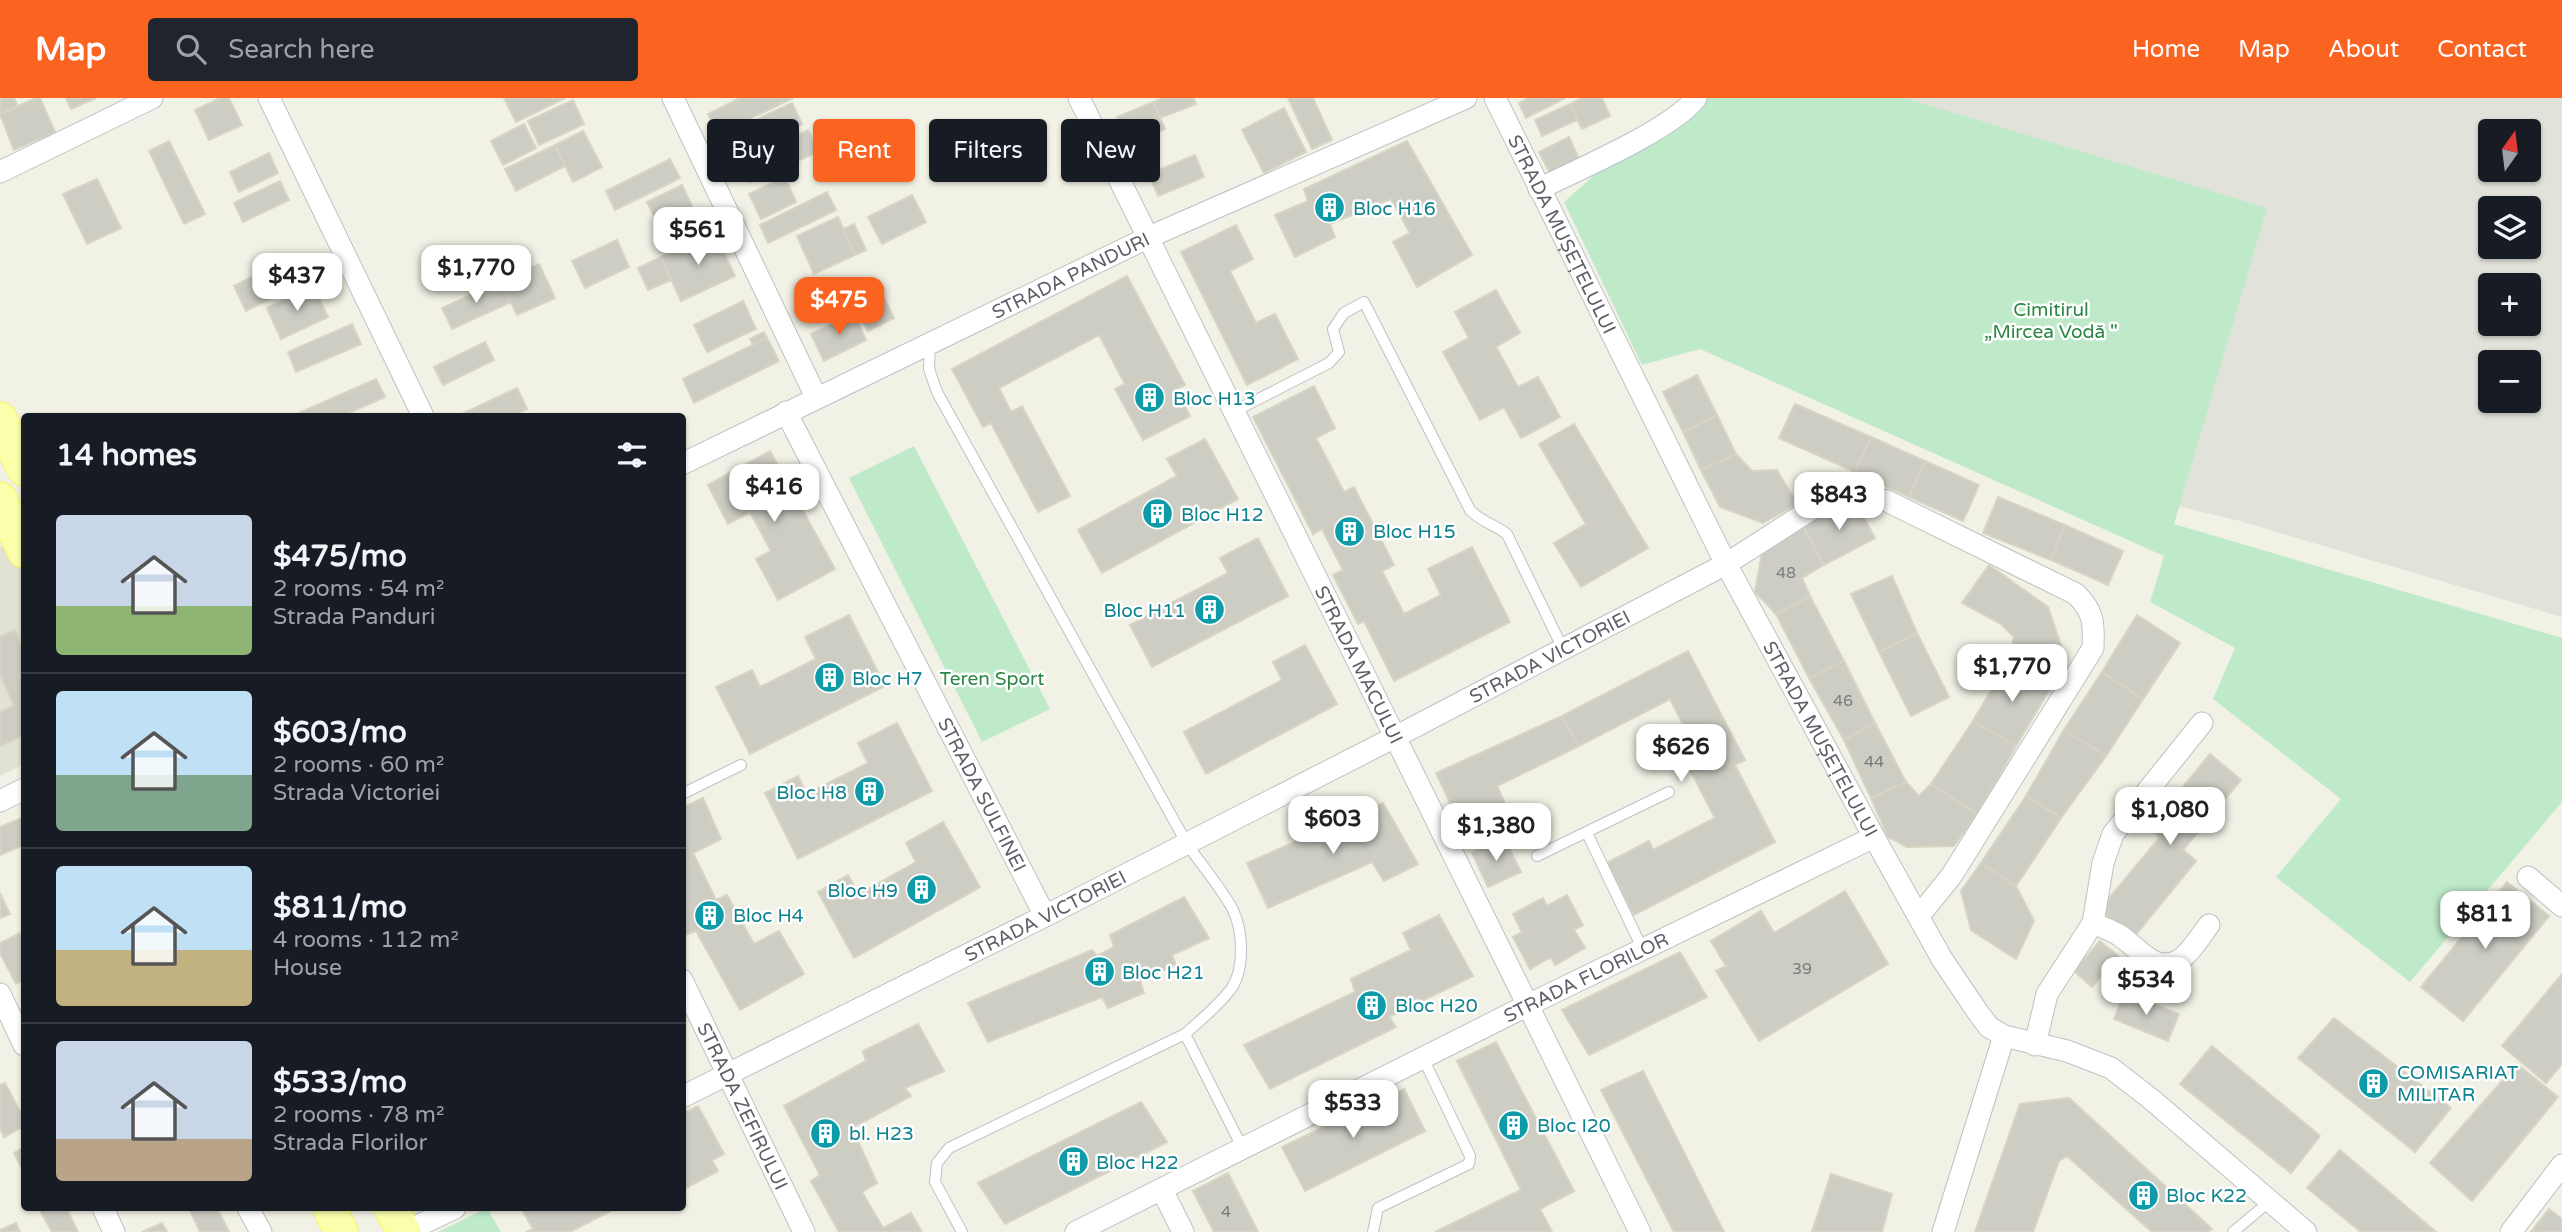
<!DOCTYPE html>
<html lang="en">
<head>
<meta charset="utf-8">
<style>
	:root { --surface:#171b24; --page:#20242c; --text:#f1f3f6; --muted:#9ea1a6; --line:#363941; --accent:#fb6321 }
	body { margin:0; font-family:"Varela Round",sans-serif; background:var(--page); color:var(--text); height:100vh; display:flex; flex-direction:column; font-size:26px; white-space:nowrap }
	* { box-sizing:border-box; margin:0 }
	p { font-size:23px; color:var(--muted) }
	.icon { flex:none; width:38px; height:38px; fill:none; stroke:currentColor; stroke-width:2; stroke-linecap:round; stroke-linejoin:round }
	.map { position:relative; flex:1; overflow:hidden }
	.panel { position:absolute; left:21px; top:315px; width:665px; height:798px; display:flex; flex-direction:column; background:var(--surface); border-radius:7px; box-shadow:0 2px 5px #0004 }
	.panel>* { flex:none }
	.banner { position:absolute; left:707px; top:21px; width:665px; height:63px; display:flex; gap:14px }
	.needle { width:46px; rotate:14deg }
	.fabs { position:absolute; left:2478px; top:21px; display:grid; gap:14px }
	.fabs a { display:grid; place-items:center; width:63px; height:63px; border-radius:7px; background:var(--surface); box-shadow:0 2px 5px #0004; font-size:35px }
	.price { position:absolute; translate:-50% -60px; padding:0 16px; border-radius:14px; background:#fff; color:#222; font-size:23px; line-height:46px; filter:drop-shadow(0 2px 4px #0008) }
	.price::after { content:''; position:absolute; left:50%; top:42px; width:21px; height:16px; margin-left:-10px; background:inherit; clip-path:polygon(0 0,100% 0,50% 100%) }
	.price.current { background:var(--accent); color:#fff }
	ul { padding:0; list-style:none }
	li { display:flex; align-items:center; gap:21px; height:175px; padding:0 35px }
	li+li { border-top:2px solid var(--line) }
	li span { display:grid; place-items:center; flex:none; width:196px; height:140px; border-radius:7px; color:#555 }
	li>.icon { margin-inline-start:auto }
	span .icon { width:84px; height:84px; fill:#fffc; stroke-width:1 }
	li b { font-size:30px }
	h2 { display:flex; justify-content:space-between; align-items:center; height:84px; padding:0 35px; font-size:30px }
	.tag { padding:0 24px; border-radius:7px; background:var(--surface); box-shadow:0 2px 5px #0004; font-size:24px; line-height:63px }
	.tag.current { background:var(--accent); color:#fff }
	header { display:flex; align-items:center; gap:42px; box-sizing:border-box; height:98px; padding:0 35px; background:var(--accent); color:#fff }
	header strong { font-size:33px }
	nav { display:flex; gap:38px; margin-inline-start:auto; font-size:24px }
	.search { width:490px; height:63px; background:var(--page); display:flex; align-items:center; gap:18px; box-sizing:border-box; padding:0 24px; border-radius:7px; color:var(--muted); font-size:26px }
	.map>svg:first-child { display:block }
</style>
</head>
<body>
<header>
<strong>Map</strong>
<div class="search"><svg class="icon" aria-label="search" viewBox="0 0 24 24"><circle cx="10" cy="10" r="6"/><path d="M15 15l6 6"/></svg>Search here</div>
<nav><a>Home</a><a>Map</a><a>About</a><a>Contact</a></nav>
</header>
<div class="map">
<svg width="2562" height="1134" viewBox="0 0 2562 1134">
	<rect width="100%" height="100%" fill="#f1f1e5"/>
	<!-- industrial -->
	<path fill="#e1e2d9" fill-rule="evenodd" d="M1763,0H2562V519L2240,423L2126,396ZM2490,33H2529V72H2490ZM2490,110H2529V149H2490ZM2490,187H2529V226H2490ZM2490,264H2529V303H2490Z"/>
	<!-- education -->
	<path fill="#e1e1d4" d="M11,444L24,473V666L0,678V449Z"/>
	<!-- green -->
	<path fill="#bfeac9" d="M1682,0H1905L2267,110L2174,426L2562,540V704L2410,884L2276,779L2341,701L2213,601L2235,550L2150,504L2164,458L1700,251L1642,267L1564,104Z
		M914,348L1050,611L982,644L849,380Z
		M487,1110L501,1134H438Z"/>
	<!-- building -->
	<path fill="#cecdc4" stroke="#d6d4c3" stroke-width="2" d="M0,0H14L18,9L0,16Z
		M36,0H40L55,34L14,52L0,16Z
		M66,0H96L71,11Z
		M220,0H229L242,27L209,42L195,12Z
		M504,0H565L516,24Z
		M740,0H793L718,36L708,16Z
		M1163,0H1193L1196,6L1160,20L1153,4Z
		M1288,0H1313L1332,42L1312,51Z
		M1529,0H1565L1526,20L1519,5Z
		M1582,0H1602L1610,18L1582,31L1570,6Z
		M573,2L584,26L539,47L528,23Z
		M1153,4L1165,31L1128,46L1117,19Z
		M792,5L802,26L730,61L719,39Z
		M1570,6L1577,22L1542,38L1535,22Z
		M1284,10L1306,54L1264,75L1242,32Z
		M524,26L536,50L503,67L491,43Z
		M808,32L818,54L750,84L741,63Z
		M583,33L602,69L573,84L555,47Z
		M1569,39L1580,63L1551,77L1539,54Z
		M169,43L205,116L184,126L149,53Z
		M1407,43L1472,157L1417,189L1393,144L1410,135L1391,101L1330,126L1335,139L1295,159L1275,117L1308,103L1304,91Z
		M555,47L565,68L516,93L505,71Z
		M269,55L278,75L239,94L230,74Z
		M1195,57L1204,79L1158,98L1149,76Z
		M670,61L680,80L615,112L606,93Z
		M785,79L796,104L761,121L749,96Z
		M97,81L121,130L87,146L63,96Z
		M280,83L289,102L243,124L234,105Z
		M682,87L693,110L658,126L647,104Z
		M827,94L836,112L768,145L760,127Z
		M912,97L926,124L882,146L868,119Z
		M838,119L855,157L814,176L797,138Z
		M854,126L866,152L855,157L843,131Z
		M1236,127L1253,161L1230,173L1256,225L1275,216L1298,261L1247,287L1181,154Z
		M715,136L735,178L681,203L661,159Z
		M617,142L629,169L585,190L572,163Z
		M661,159L671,182L648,192L638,170Z
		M289,160L301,185L246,213L234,188Z
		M539,166L555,200L517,217L501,183Z
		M1127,178L1185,287L1176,291L1190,318L1143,342L1115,291L1125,286L1099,237L999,290L1011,314L1022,308L1070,398L1038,414L991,325L983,329L952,271Z
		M501,183L511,204L452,231L442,210Z
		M313,188L328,219L281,241L267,210Z
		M1496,192L1520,235L1496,249L1518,289L1538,279L1560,319L1521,340L1504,309L1480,322L1443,254L1469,240L1455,214Z
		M884,200L894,220L868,233L858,213Z
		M743,203L756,231L707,254L694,227Z
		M854,216L866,242L824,263L811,236Z
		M352,226L361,246L296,274L288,254Z
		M764,234L767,240L753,247L750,241Z
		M767,240L779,263L694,305L683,281Z
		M485,244L494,262L443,287L434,269Z
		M1697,277L1717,317L1683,334L1663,294Z
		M376,281L385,299L342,318H301L299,315Z
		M1314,288L1335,330L1316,340L1344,394L1354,389L1394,467L1382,473L1404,516L1441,497L1428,471L1472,449L1510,524L1394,583L1364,523L1358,526L1333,477L1343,472L1322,431L1313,436L1253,319Z
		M517,290L527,311L511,318H466L464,315Z
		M1795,306L1871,339L1855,374L1779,340Z
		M1717,317L1736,356L1701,372L1683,334Z
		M1574,326L1648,450L1581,489L1554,445L1586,426L1539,346Z
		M1871,339L1925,363L1909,399L1855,374Z
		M1205,341L1238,401L1102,475L1078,432L1177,378L1167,361Z
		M770,353L835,471L778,502L756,461L771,453L750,414L728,426L708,387Z
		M1736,356L1752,373L1777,372L1797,406L1763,425L1720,409L1701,372Z
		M1925,363L1979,387L1963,423L1909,399Z
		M1998,399L2065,427L2051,462L1983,435Z
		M1854,401L1875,440L1824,467L1803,428Z
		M2065,427L2123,453L2108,487L2051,462Z
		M1803,428L1824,467L1802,480L1810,498L1776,516L1755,494L1763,449Z
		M1258,440L1288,498L1152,569L1130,527L1228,475L1220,460Z
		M1989,467L2048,509L2066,562L2051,589L2008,564L2014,539L2001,526L1962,505Z
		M1892,478L1917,535L1879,554L1851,496Z
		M1810,498L1844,563L1809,580L1776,516Z
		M849,517L885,588L750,656L716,589L752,572L760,589L816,561L805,539Z
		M2137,517L2180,545L2143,601L2102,574Z
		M15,532L24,555V637L0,648V614L14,608L0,577V539Z
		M1917,535L1949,599L1911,618L1879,554Z
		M1305,547L1337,606L1206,676L1184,634L1282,582L1273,564Z
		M1688,553L1745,662L1735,667L1775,744L1634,817L1607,765L1649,743L1653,752L1715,720L1690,672L1703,665L1670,601L1579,648L1562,618Z
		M1844,563L1875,625L1844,642L1809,580Z
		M2008,564L2051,589L2016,648L1973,623Z
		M2102,574L2143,601L2106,658L2064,632Z
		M1562,618L1579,648L1497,688L1512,720L1467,741L1436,675Z
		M1973,623L2016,648L1977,716L1931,686Z
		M897,625L932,693L798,761L765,695L798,678L807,696L868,665L858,645Z
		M1875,625L1906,684L1871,700L1844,642Z
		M2064,632L2106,658L2061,720L2026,698Z
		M2210,656L2241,682L2183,752L2196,763L2134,839L2100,811L2160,739L2149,730Z
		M1906,684L1919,698L1931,686L1977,716L1954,748L1907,749L1888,739L1871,700Z
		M2026,698L2061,720L2016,788L1981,765Z
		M703,700L721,741L693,755L716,802L727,797L754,846L779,833L804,876L740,912L696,833L685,837L682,833V710Z
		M1383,705L1418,766L1384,783L1372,764L1268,810L1247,765Z
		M24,719V747L0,757V729Z
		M943,724L980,789L854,860L818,794L848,777L859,796L916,764L906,745Z
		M1504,740L1521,774L1488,789L1472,755Z
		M1981,765L2016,788L2034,823L2016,861L1971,832L1961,793Z
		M2507,784L2549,818L2463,923L2421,889Z
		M1845,793L1888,866L1759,943L1716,873L1726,868L1711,843L1761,813L1774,835Z
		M0,795L10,816L0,820Z
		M1567,797L1583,827L1574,832L1585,850L1555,867L1551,859L1530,871L1513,839L1522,834L1513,816L1543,800L1547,808Z
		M1184,799L1209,840L1172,857L1176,867L1140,882L1144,895L1108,910L1102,899L988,944L968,905L1092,852L1097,858L1114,849L1110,837Z
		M1439,817L1473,878L1389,919L1396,929L1270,991L1244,947L1355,894L1351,881L1411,852L1403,835Z
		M20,835L24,843V882L16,886L0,855V845Z
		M2100,843L2118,858L2092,889L2074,873Z
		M1680,854L1707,899L1589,957L1562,912Z
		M2562,876V966L2546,985L2502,948Z
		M2124,895L2179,916L2168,943L2114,921Z
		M2334,920L2451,1010L2415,1054L2298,960Z
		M918,926L944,973L905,990L911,998L852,1030L877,1085L862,1094L883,1130L911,1115L922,1134H839L811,1083L820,1077L784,1008L866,963L863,953Z
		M1496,944L1574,1093L1540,1111L1552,1134H1435L1521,1092L1457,963Z
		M2212,948L2320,1038L2291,1075L2180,986Z
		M2517,966L2558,999L2472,1103L2430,1065Z
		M1643,973L1724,1134H1674L1601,992Z
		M5,985L24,1021V1028L4,1039L0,1030V987Z
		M1404,991L1425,1033L1305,1093L1282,1049Z
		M2069,1000L2212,1131L2208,1134H2152L2067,1058L2059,1063L2033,1134H1975L2020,1006Z
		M1141,1004L1167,1044L1005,1126L978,1085Z
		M698,1008L724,1056L712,1062L718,1073L682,1092V1016Z
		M24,1049V1074L14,1055Z
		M2340,1052L2436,1134H2361L2307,1090Z
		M1228,1075L1258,1134H1214L1193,1093Z
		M1831,1076L1892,1096L1882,1134H1812Z
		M46,1110H66L78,1134H52L40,1112Z
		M189,1110H217L229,1134H200Z
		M521,1110H616L570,1134H526L533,1131Z
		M2549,1111L2562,1121V1134H2531Z
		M16,1125L20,1134H0V1132Z
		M162,1125L167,1134H142Z"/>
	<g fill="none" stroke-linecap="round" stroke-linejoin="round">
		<defs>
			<path id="lane" d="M930,245L929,271L937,294L1187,746C1200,765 1223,792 1233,812C1243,833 1245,871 1231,891C1218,908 1201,922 1185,936L949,1050L937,1065L935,1084L962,1134
				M1233,314L1329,265L1339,254L1333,231L1344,215L1364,204L1470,412C1481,424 1494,426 1507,436L1563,551
				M682,696L741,667
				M1587,735L1643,852
				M1537,758L1669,694
				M1185,936L1243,1051
				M1373,1134L1378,1110L1469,1066L1470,1058L1423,960
				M2233,1134L2270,1103"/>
			<g id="street">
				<path d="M269,0L423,318"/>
				<path d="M673,0L816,299"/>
				<path id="s1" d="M1079,0C1263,380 1456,754 1640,1134"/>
				<path id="s2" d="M1495,0L1726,466L1874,739L1942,861L1979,916L1989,929L2004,938L2067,953L2111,970L2151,1001L2306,1134"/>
				<path d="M0,74L152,0"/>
				<path d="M1539,91C1577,72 1673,31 1696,0"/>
				<path id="s3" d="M786,314L1045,818"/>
				<path id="s4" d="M682,366L1147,140L1466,0"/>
				<path d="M0,703L24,691"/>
				<path d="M2528,779L2562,808"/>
				<path d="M2093,825C2102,829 2111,832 2119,837C2138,849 2156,878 2181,861C2192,853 2201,837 2209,827"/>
				<path id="s5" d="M682,882L804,1134"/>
				<path d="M0,896L24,947"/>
				<path d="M2035,947L2047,896L2093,825L2103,765L2113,736L2202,625"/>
				<path id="s6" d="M682,999L1045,818L1395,639L1726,466L1826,402C1850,393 1863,396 1887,403L2076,496C2094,514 2094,525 2093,550L1952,777L1919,818"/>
				<path d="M1162,1092L1183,1134"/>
				<path d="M103,1110L114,1134"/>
				<path d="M248,1110L261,1134"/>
				<path d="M405,1134L455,1110"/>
				<path id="s7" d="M1076,1134L1530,906L1874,739"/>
				<path d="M1943,1134L2004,938"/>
				<path d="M2511,1134L2562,1067"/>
			</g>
			<path id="primary" d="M0,321L24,371
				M0,401L24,453
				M330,1110L341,1134
				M391,1110L404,1134"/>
		</defs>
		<!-- lane casing -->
		<use href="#lane" stroke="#bfc0c7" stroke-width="12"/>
		<!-- street casing -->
		<use href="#street" stroke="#bfc0c7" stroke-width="23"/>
		<!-- primary casing -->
		<use href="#primary" stroke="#fff550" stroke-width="35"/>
		<!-- lane -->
		<use href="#lane" stroke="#fff" stroke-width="10"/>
		<!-- street -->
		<use href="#street" stroke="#fff" stroke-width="21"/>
		<!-- primary -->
		<use href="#primary" stroke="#faffac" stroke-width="33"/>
	</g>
	<!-- icons -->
	<defs>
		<symbol id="building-disc" viewBox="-11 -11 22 22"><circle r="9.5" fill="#0f9aa8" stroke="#fff"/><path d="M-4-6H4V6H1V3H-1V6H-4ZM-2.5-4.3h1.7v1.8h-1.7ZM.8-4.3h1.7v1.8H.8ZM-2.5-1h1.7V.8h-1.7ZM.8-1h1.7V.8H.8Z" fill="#fff"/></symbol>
	</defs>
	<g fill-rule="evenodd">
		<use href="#building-disc" x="1312" y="92" width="35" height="35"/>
		<use href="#building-disc" x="1132" y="282" width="35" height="35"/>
		<use href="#building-disc" x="1140" y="398" width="35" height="35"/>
		<use href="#building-disc" x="1332" y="416" width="35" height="35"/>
		<use href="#building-disc" x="1192" y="494" width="35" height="35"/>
		<use href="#building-disc" x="812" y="562" width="35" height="35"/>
		<use href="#building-disc" x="852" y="676" width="35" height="35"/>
		<use href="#building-disc" x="904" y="774" width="35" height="35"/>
		<use href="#building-disc" x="692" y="800" width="35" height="35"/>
		<use href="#building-disc" x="1082" y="856" width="35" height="35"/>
		<use href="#building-disc" x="1354" y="890" width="35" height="35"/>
		<use href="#building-disc" x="2356" y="968" width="35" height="35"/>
		<use href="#building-disc" x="1496" y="1010" width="35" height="35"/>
		<use href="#building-disc" x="808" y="1018" width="35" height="35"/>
		<use href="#building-disc" x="1056" y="1046" width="35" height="35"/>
		<use href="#building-disc" x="2126" y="1080" width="35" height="35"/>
	</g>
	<g text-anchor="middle" stroke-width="5" stroke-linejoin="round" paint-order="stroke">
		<!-- number labels -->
		<g font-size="16" fill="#797a7e">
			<text x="1786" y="480">48</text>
			<text x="1843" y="608">46</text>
			<text x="1874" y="669">44</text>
			<text x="1802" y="876">39</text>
			<text x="1226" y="1119">4</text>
		</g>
		<!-- culture labels -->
		<g font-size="19" fill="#0d838f" stroke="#fff" text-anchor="start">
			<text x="1353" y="117">Bloc H16</text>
			<text x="1173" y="307">Bloc H13</text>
			<text x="1181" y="423">Bloc H12</text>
			<text x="1373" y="440">Bloc H15</text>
			<text x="1186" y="519" text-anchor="end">Bloc H11</text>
			<text x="852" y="587">Bloc H7</text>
			<text x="847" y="701" text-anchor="end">Bloc H8</text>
			<text x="898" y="799" text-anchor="end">Bloc H9</text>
			<text x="733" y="824">Bloc H4</text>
			<text x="1122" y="881">Bloc H21</text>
			<text x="1395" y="914">Bloc H20</text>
			<text x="2397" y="981">COMISARIAT<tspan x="2397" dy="22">MILITAR</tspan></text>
			<text x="1537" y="1034">Bloc I20</text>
			<text x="849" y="1042">bl. H23</text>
			<text x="1096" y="1071">Bloc H22</text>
			<text x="2166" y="1104">Bloc K22</text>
		</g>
		<!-- street labels -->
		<g font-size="19" fill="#5d5f67" stroke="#fff">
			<text dy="7" stroke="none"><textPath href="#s2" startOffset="152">STRADA MUȘEȚELULUI</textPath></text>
			<text dy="7" stroke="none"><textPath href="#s4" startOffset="432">STRADA PANDURI</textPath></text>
			<text dy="7" stroke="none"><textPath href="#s6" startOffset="973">STRADA VICTORIEI</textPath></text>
			<text dy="7" stroke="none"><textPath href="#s1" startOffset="632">STRADA MACULUI</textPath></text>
			<text dy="7" stroke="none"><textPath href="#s2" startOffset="719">STRADA MUȘEȚELULUI</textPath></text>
			<text dy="7" stroke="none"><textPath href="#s3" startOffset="430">STRADA SULFINEI</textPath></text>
			<text dy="7" stroke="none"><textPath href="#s6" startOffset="406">STRADA VICTORIEI</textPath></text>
			<text dy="7" stroke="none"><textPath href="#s7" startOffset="570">STRADA FLORILOR</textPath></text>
			<text dy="7" stroke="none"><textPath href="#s5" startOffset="140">STRADA ZEFIRULUI</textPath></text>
		</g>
		<!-- park labels -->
		<g font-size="19" fill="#2c8744" stroke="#fff">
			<text x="2051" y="218">Cimitirul<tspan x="2051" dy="22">„Mircea Vodă "</tspan></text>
			<text x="992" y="587">Teren Sport</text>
		</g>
	</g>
</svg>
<div class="fabs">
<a><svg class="needle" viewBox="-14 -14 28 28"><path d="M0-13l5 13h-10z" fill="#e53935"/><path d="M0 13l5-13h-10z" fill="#9ea1a6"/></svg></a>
<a><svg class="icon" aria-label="layers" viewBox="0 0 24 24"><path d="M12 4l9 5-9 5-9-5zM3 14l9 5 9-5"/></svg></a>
<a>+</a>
<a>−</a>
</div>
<b class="price" style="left:698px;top:169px">$561</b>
<b class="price" style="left:476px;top:207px">$1,770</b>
<b class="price" style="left:297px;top:215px">$437</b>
<b class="price current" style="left:839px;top:239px">$475</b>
<b class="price" style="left:774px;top:426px">$416</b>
<b class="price" style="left:1839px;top:434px">$843</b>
<b class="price" style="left:2012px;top:606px">$1,770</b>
<b class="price" style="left:1681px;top:686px">$626</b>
<b class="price" style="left:2170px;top:749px">$1,080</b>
<b class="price" style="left:1333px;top:758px">$603</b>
<b class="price" style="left:1496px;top:765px">$1,380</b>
<b class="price" style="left:2485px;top:853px">$811</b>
<b class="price" style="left:2146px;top:919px">$534</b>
<b class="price" style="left:1353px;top:1042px">$533</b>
<div class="banner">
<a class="tag">Buy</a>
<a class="tag current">Rent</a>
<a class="tag">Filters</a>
<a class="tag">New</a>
</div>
<section class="panel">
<h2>14 homes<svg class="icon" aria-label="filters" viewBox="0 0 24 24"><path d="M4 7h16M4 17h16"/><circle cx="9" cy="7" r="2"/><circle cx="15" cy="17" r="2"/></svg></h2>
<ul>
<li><span style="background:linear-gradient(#c9d6e8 65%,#8fb573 0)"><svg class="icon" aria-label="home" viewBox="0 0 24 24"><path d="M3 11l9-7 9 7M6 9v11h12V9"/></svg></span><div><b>$475/mo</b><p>2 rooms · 54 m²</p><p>Strada Panduri</p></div></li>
<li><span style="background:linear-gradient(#bfe0f5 60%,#7fa58c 0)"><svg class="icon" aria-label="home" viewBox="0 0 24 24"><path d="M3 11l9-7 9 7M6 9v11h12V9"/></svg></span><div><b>$603/mo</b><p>2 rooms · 60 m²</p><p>Strada Victoriei</p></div></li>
<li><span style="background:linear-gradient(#bfe0f5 60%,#c2b280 0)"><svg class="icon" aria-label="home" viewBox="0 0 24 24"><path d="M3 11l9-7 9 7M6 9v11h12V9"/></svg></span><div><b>$811/mo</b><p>4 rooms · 112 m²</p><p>House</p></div></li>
<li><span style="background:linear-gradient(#c9d6e8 70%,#b9a48a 0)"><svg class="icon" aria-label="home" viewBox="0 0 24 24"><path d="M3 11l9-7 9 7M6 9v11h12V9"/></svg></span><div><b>$533/mo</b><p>2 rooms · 78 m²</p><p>Strada Florilor</p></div></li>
</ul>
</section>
</div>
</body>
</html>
